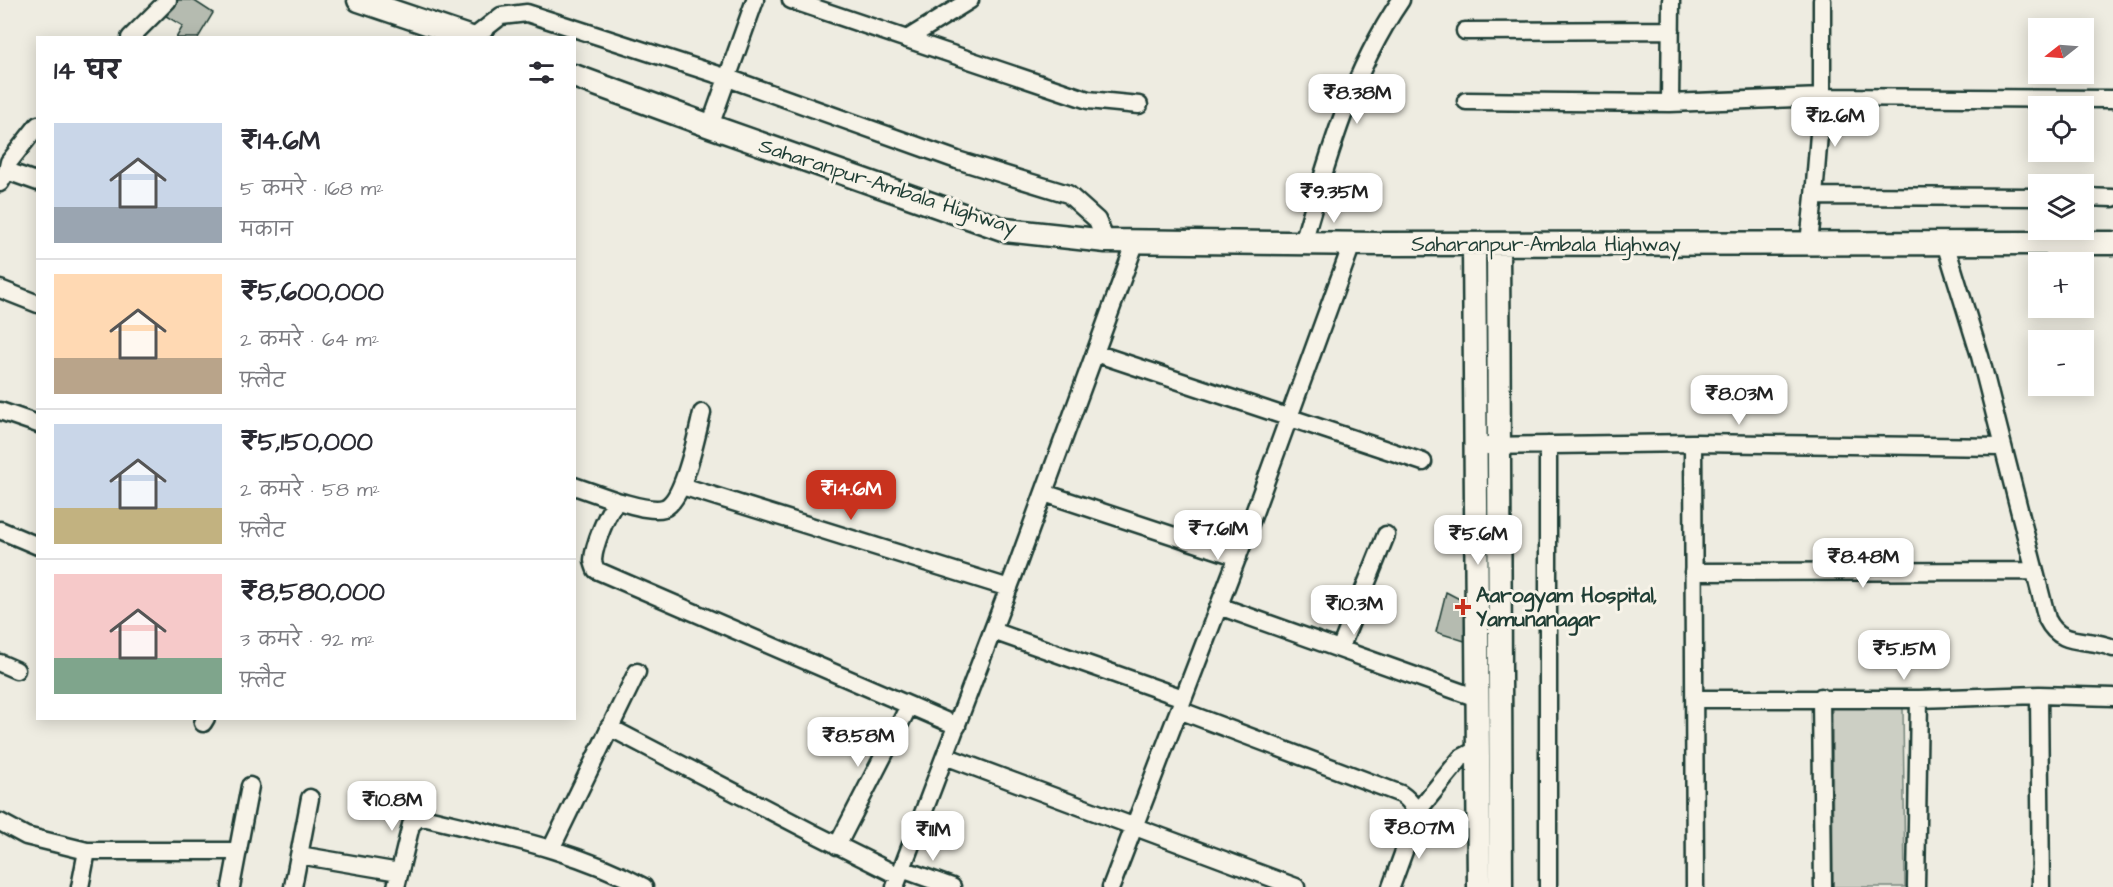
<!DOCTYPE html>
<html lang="hi">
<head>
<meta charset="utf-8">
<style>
	:root { --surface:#fff; --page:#f7f7f7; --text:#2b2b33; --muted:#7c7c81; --line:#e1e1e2; --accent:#c8321e }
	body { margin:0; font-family:"Architects Daughter","Playpen Sans Deva",sans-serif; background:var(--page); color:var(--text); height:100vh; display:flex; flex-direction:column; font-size:22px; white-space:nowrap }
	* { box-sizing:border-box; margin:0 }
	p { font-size:20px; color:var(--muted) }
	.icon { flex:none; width:33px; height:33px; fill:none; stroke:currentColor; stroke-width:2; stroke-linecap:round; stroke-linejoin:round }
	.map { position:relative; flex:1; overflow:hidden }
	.sheet { position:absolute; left:36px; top:36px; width:540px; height:684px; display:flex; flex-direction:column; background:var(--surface); border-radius:0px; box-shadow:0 3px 15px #0003 }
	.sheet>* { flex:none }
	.needle { width:39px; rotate:253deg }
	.controls { position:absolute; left:2028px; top:18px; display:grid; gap:12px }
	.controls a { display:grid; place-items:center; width:66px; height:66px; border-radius:0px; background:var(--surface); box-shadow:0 3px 15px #0003; font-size:30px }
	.price { position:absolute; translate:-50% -51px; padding:0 14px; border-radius:12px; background:#fff; color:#222; font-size:20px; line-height:39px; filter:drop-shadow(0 2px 3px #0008) }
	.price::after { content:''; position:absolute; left:50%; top:36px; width:18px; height:14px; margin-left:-9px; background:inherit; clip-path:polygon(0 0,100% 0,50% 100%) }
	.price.selected { background:var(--accent); color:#fff }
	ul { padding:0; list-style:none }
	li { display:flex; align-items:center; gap:18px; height:150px; padding:0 18px }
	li+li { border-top:2px solid var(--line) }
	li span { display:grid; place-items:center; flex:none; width:168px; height:120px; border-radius:0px; color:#555 }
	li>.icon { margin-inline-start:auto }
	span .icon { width:72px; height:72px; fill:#fffc; stroke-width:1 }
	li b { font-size:26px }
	h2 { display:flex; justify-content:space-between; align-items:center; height:72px; padding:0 18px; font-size:26px }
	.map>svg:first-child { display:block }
</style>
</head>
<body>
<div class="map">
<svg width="2113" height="887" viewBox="0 0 2113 887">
	<rect width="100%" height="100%" fill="#eeece1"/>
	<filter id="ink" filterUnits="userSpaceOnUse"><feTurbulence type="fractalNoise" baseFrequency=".0167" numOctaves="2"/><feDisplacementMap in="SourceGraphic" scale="12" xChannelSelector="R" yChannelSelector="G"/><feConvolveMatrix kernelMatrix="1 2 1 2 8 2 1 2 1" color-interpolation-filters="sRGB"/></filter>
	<g filter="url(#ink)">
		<!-- green -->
		<path fill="#cccfc4" stroke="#76867c" stroke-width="1.5" d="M1832,707H1903L1905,887H1833Z"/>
		<!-- building -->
		<path fill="#b5bbb0" stroke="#1f3d34" stroke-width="1.5" d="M176,0H193L213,13L198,38H176L183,26L166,16Z
			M1446,592L1473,606L1474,644L1436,632Z"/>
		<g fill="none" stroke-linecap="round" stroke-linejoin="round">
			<defs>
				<path id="street" d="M791,0L1088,100L1139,105
					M1465,31L1671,30
					M130,38L168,0
					M473,38L501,16L527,13L728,78L957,160L1068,194L1097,220L1106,241
					M907,39L970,0
					M1466,101L1670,103L1822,97L2113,99
					M1670,103L1671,0
					M710,126L755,0
					M7,171L38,182
					M0,183L7,171L9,162L38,125
					M1814,196L1822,97V0
					M2084,197L2113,198
					M1303,243C1327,159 1351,73 1401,0
					M1809,243L1814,196L2038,197
					M1945,243L1980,356L2047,619C2062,649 2087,636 2113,648
					M0,289L38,304
					M1095,353L1423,462
					M0,411L38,424
					M702,413C697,433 684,501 664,508C651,512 630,504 617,501C607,512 594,545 593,560C593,563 595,567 596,570L957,726
					M1693,443L1695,887
					M1487,446L1693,443L2002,447
					M574,486L617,501
					M682,486L1009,588
					M1044,493L1238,557
					M0,530L38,546
					M1693,572L2033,571
					M1219,606L1477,698
					M993,631L1183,698
					M1340,649L1386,535
					M0,663L16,670
					M2039,695L2041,887
					M1821,697L1823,887
					M1694,699H1919L2039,695L2113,697
					M1179,710L1401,794C1411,801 1416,808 1415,821L1391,887
					M203,723L206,718
					M609,727L815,834L899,876
					M945,756L1296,887
					M1416,813L1461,758L1478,749
					M0,822L26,836L87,851H237
					M837,846L909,706
					M551,849L637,672
					M299,855L399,872
					M902,869L952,887
					M80,887L87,851
					M231,887L250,786
					M293,887L310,798
					M396,887L411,825L418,818H427C501,836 576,850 644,887
					M895,887L1014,574L1136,241
					M1111,887L1246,535L1352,244
					M1548,887V445
					M1916,887L1919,699"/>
				<path id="secondary" d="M359,0L471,38
					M574,76L710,126L1005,230L1106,241L1382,244L2113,243
					M1474,244L1479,887
					M1498,244L1501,887"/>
			</defs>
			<!-- street casing -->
			<use href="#street" stroke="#1f3d34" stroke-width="21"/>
			<!-- secondary casing -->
			<use href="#secondary" stroke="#1f3d34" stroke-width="27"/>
			<!-- street -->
			<use href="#street" stroke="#f7f3e8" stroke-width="16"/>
			<!-- secondary -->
			<use href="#secondary" stroke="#f7f3e8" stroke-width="22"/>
		</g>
	</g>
	<!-- markers -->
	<path fill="#c8321e" stroke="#f7f3e8" stroke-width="2" d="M1460 598h6v6h6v6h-6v6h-6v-6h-6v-6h6z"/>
	<g text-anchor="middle" stroke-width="6" stroke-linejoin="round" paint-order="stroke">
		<!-- street labels -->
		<g font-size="21" fill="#1f3d34" stroke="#f7f3e8">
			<text transform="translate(888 186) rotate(18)" y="7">Saharanpur-Ambala Highway</text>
			<text x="1546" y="251">Saharanpur-Ambala Highway</text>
		</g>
		<!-- poi labels -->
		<g font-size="21" font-weight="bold" fill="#1f3d34" stroke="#f7f3e8" text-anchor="start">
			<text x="1476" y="602">Aarogyam Hospital,<tspan x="1476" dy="24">Yamunanagar</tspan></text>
		</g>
	</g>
</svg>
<div class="controls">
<a><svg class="needle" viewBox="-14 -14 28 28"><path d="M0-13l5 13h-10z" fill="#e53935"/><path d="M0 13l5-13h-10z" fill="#7c7c81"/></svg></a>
<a><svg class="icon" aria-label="locate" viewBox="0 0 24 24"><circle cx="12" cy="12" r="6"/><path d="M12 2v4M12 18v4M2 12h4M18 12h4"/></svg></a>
<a><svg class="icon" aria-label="layers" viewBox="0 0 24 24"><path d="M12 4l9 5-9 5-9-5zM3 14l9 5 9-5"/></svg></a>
<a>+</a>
<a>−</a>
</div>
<b class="price" style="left:1357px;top:125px">₹8.38M</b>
<b class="price" style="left:1835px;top:148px">₹12.6M</b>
<b class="price" style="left:1334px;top:224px">₹9.35M</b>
<b class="price" style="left:1739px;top:426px">₹8.03M</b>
<b class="price selected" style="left:851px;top:521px">₹14.6M</b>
<b class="price" style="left:1218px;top:561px">₹7.61M</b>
<b class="price" style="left:1478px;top:566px">₹5.6M</b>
<b class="price" style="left:1863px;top:589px">₹8.48M</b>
<b class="price" style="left:1354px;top:636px">₹10.3M</b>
<b class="price" style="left:1904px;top:681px">₹5.15M</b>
<b class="price" style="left:858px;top:768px">₹8.58M</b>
<b class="price" style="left:392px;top:832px">₹10.8M</b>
<b class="price" style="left:1419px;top:860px">₹8.07M</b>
<b class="price" style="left:933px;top:862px">₹11M</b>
<section class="sheet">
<h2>14 घर<svg class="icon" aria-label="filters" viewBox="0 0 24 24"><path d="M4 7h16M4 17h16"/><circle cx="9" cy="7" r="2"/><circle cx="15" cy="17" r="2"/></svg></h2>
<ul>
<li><span style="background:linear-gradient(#c9d6e8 70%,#9aa5b1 0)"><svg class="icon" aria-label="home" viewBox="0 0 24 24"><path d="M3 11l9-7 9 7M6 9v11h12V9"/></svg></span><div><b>₹14.6M</b><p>5 कमरे · 168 m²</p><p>मकान</p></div></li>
<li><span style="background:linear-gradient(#ffd9b3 70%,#b9a48a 0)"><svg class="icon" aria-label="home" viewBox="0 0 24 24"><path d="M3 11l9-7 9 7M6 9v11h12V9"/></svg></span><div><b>₹5,600,000</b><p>2 कमरे · 64 m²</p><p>फ़्लैट</p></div></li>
<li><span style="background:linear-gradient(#c9d6e8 70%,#c2b280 0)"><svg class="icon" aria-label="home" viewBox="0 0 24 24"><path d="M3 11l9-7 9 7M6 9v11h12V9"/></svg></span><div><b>₹5,150,000</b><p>2 कमरे · 58 m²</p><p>फ़्लैट</p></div></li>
<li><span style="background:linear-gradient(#f6c9c9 70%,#7fa58c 0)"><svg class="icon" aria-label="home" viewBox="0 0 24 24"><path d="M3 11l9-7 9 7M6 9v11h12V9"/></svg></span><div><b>₹8,580,000</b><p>3 कमरे · 92 m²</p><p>फ़्लैट</p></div></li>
</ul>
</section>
</div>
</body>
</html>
